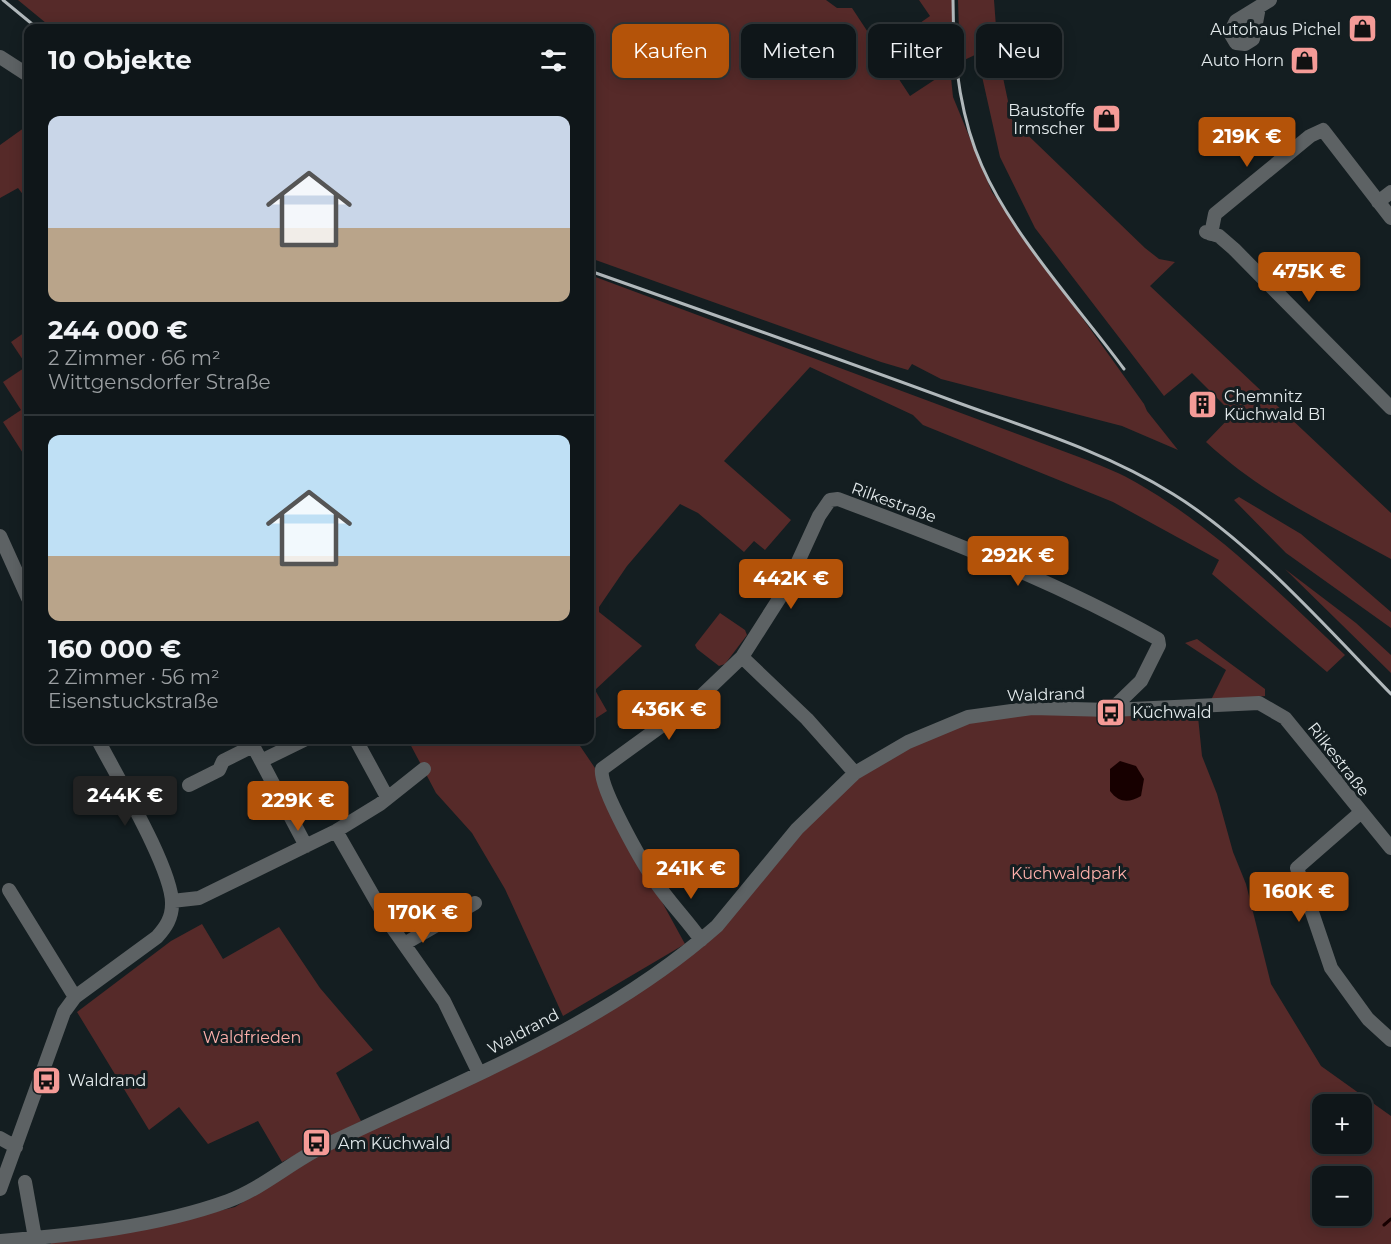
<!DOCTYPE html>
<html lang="de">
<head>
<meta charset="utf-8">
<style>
	:root { --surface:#0f1619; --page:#1d2326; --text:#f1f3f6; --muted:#9b9fa2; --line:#2f3538; --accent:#b45309 }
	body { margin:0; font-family:Montserrat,sans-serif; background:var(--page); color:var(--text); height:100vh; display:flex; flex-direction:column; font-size:22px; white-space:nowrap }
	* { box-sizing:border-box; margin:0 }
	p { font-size:20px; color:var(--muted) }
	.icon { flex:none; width:33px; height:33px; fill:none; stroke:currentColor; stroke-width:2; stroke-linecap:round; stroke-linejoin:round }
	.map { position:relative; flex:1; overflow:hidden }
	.details { position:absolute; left:24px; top:24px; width:570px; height:720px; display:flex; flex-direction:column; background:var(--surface); border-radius:12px; box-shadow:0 3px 15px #0003,0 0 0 2px var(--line) }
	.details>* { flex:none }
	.banner { position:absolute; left:612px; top:24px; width:570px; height:54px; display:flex; gap:12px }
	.fabs { position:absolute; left:1312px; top:1094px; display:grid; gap:12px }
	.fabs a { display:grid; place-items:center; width:60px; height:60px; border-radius:12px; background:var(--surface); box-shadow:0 3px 15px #0003,0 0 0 2px var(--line); font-size:30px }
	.price { position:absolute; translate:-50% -51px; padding:0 14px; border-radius:6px; background:var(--accent); color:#fff; font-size:20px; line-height:39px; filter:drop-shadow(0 2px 3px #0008) }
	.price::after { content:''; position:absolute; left:50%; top:36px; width:18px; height:14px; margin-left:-9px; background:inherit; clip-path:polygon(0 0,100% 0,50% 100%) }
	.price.current { background:#222; color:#fff }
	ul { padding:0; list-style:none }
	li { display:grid; align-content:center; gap:12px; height:318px; padding:0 24px }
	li+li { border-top:2px solid var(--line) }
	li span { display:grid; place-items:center; height:186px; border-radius:12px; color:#555 }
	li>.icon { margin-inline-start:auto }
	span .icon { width:108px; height:108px; fill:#fffc; stroke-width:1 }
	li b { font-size:26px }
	h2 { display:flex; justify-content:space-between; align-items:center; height:72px; padding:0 24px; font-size:26px }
	.chip { padding:0 21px; border-radius:12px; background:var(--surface); box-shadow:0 3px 15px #0003,0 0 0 2px var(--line); font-size:21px; line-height:54px }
	.chip.current { background:var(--accent); color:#fff }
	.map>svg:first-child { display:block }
</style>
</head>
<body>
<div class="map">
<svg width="1391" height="1244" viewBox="0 0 1391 1244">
	<rect width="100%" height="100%" fill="#141e21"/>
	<!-- green -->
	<path fill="#562a29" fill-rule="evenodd" d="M18,0H826L837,8H852L910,96L948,71L920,23L930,16L919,0H952L953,66L950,68L953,97L992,192L1144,404L1147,411L1178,450L1122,426L941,379L912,364L908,370L881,362L590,258V28H52Z
		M958,0H994L998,54L1012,120L1145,248L1159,259L1175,262L1150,286L1391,513V559C1324,522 1262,494 1206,442L1233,414L1192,373L1164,396L1035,228L1000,157L977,54L960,62Z
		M28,125V201L18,188L0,198V145Z
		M590,275L1087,460C1104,467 1122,474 1137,483C1216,528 1279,593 1345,655L1327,672L1212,574L1219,560L1113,502L923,425L913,415L810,367L724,461L791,520L765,550L754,541L744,552L698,513L680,504L627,566L599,607V612L642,646L595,690L607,711L590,722Z
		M28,330V461L3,422L21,410L3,382L27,366L11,342Z
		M1239,497L1301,534L1391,612V628L1286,553L1234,500Z
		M1285,569L1356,623L1391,655V673Z
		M720,613L745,630L747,635L725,664L719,666L697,649L695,645Z
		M1197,639L1265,689V696L1210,702L1226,670L1185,643Z
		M1197,707L1202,756L1217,794L1233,852L1246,884L1271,984L1321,1066L1391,1116V1244H51L50,1242L173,1222L235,1207L318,1156L672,970L773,859L854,776L908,746L970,720L1034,711ZM1323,1104H1362V1143H1323ZM1323,1176H1362V1215H1323Z
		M408,740H576L595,768L621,827L685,944L563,1016L505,889L472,833L436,793Z
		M202,924L223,959L279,927L320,988L373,1050L336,1073L361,1121L282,1162L258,1121L208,1144L179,1107L149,1130L77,1012L171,941Z"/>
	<!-- water -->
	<path fill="#170000" d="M1120,761L1136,766L1144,779L1141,796C1129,803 1119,803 1110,791V769Z"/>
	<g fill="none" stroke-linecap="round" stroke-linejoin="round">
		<!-- stream -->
		<path stroke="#170000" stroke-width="3" d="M1384,1225L1391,1219"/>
		<!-- minor -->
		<path stroke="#5d6264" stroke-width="14" d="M1259,7L1253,39L1245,44L1236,43L1230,33L1236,21L1270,0
			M0,57L28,75
			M1378,202L1391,192
			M1206,232L1219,236L1234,249L1391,408
			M1211,234L1215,214L1310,136L1323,130L1391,218
			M0,536L28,598
			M742,657L807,719L855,773
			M250,740L306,846
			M356,740L387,797
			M261,761L304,740
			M189,785L219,770L223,761L253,746
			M1360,813L1297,868L1331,968L1368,1019L1391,1040
			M336,831L387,920L444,1001L479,1073
			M9,890L75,997
			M172,901L199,898L336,831L380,804L424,769
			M701,940C687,920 669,902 655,881C643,864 598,786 602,769L697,700L742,657L786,588L819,516L830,500L838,499C948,540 1056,582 1158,639L1159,645L1141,681L1111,710
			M404,944L475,903
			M0,1138L16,1147
			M25,1182L35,1238
			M0,1189L64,1012L75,997L157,937C166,927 172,918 172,904C173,870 116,775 98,740
			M0,1241C75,1235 156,1227 228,1201C261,1189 290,1163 322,1147C457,1082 603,1027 717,926L797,829L855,773L908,742L968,717L1032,708L1111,710L1259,703L1285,718L1391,848"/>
		<!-- rail -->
		<path stroke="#b1b8bb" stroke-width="3" d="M3,0L37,28
			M953,0C953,56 959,115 982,166C1012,235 1079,308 1124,369
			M590,271C712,314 834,357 956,402C1030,429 1106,452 1173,494C1251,542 1327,628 1391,694"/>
	</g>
	<!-- icons -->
	<defs>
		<symbol id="shop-square" viewBox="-11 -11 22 22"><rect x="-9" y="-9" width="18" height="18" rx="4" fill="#f59b97" stroke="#141e21"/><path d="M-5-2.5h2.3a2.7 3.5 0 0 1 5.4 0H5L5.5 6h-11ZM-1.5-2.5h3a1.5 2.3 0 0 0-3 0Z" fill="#111"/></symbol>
		<symbol id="building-square" viewBox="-11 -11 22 22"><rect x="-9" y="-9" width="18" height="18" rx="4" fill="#f59b97" stroke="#141e21"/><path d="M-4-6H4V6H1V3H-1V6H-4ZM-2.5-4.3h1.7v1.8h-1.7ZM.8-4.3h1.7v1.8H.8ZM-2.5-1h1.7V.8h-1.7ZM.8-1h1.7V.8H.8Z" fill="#111"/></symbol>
		<symbol id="bus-square" viewBox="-11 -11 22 22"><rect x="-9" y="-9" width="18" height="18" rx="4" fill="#f59b97" stroke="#141e21"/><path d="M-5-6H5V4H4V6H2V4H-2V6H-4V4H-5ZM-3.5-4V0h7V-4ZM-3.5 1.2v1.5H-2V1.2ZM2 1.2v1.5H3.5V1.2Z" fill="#111"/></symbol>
	</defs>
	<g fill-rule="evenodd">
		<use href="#shop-square" x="1346" y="12" width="33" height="33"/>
		<use href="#shop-square" x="1288" y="44" width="33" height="33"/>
		<use href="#shop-square" x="1090" y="102" width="33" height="33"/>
		<use href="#building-square" x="1186" y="388" width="33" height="33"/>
		<use href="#bus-square" x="1094" y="696" width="33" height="33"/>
		<use href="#bus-square" x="30" y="1064" width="33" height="33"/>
		<use href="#bus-square" x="300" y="1126" width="33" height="33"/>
	</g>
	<g text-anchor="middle" stroke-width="6" stroke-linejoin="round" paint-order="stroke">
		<!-- poi labels -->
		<g font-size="16" fill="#e3eaec" stroke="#141e21" text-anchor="start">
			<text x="1341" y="35" text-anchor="end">Autohaus Pichel</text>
			<text x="1284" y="66" text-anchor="end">Auto Horn</text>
			<text x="1085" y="116" text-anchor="end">Baustoffe<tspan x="1085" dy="18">Irmscher</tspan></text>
			<text x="1224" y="402">Chemnitz<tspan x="1224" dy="18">Küchwald B1</tspan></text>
			<text x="1132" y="718">Küchwald</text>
			<text x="68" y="1086">Waldrand</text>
			<text x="338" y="1149">Am Küchwald</text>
		</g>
		<!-- street labels -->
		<g font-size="16" fill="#e3eaec" stroke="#141e21">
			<text transform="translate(894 502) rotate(20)" y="6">Rilkestraße</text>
			<text transform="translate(1046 694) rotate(-2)" y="6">Waldrand</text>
			<text transform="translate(1339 759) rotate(52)" y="6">Rilkestraße</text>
			<text transform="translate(523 1031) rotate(-28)" y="6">Waldrand</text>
		</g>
		<!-- park labels -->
		<g font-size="16" fill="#feb0ab" stroke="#141e21">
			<text x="1069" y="879">Küchwaldpark</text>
			<text x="252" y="1043">Waldfrieden</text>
		</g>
	</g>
</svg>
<div class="fabs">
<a>+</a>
<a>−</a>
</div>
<b class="price" style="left:1247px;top:168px">219K €</b>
<b class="price" style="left:1309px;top:303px">475K €</b>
<b class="price" style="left:1018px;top:587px">292K €</b>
<b class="price" style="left:791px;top:610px">442K €</b>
<b class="price" style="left:669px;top:741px">436K €</b>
<b class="price current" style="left:125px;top:827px">244K €</b>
<b class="price" style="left:298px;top:832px">229K €</b>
<b class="price" style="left:691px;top:900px">241K €</b>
<b class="price" style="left:1299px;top:923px">160K €</b>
<b class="price" style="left:423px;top:944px">170K €</b>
<div class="banner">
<a class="chip current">Kaufen</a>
<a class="chip">Mieten</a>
<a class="chip">Filter</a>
<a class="chip">Neu</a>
</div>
<section class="details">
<h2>10 Objekte<svg class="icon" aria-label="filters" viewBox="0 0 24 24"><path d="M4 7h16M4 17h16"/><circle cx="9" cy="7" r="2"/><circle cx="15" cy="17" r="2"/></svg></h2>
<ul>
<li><span style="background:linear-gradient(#c9d6e8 60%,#b9a48a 0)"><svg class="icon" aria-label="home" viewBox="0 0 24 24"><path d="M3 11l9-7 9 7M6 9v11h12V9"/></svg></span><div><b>244 000 €</b><p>2 Zimmer · 66 m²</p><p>Wittgensdorfer Straße</p></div></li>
<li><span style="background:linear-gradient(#bfe0f5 65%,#b9a48a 0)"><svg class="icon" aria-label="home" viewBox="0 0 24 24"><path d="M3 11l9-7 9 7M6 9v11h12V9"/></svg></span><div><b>160 000 €</b><p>2 Zimmer · 56 m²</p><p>Eisenstuckstraße</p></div></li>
</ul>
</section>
</div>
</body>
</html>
